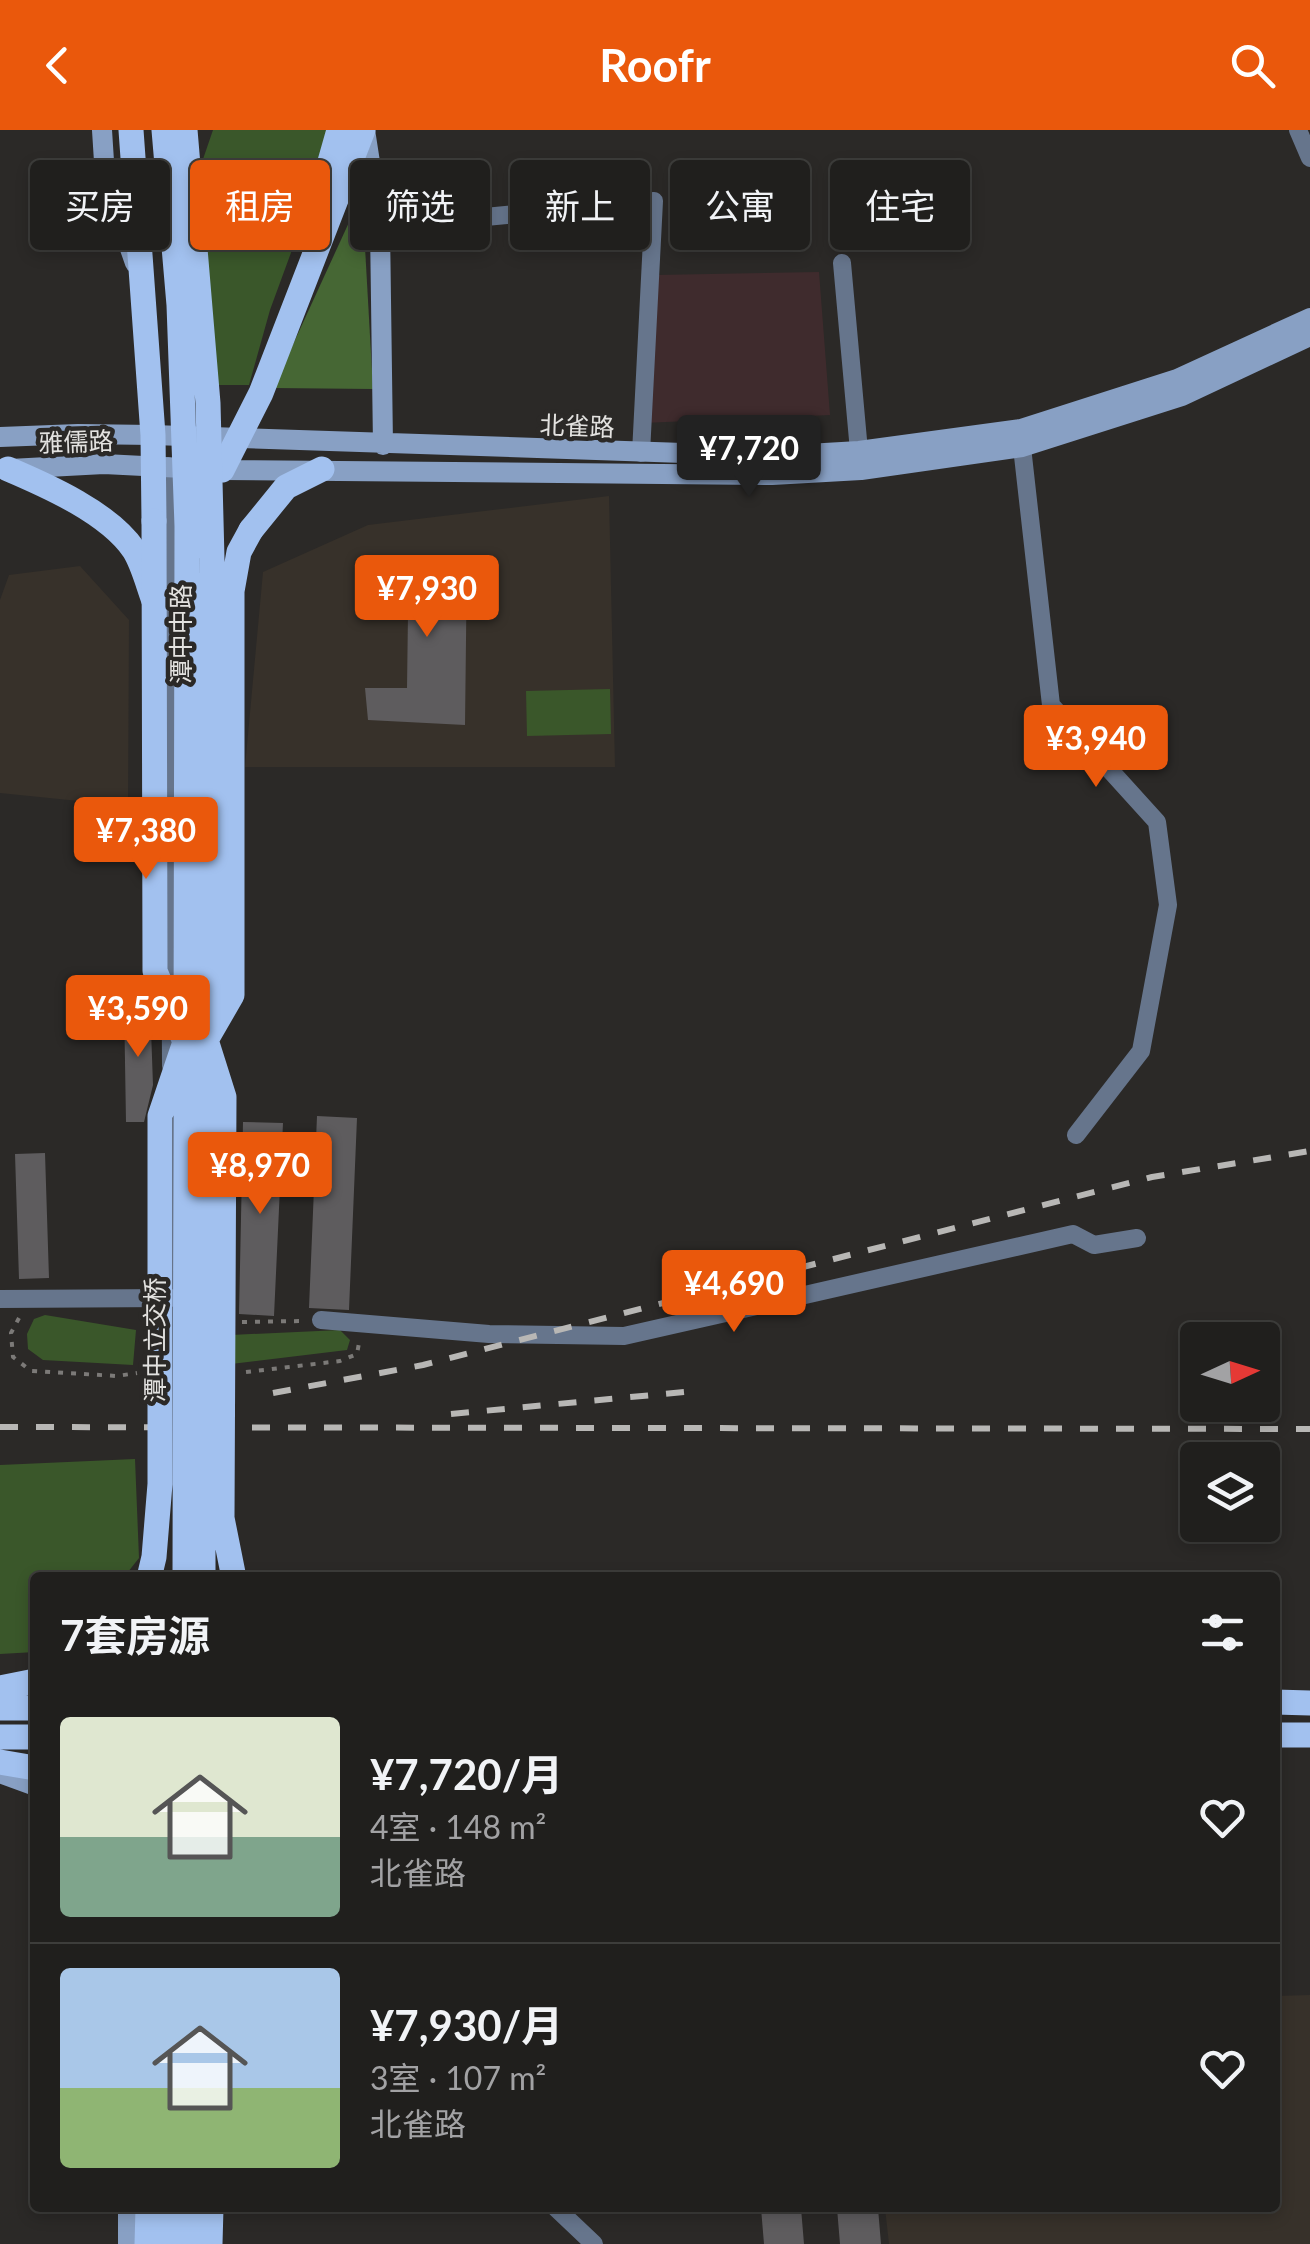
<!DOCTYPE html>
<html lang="zh">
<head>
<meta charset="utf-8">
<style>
	:root { --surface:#201f1d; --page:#282726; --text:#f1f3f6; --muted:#a2a2a4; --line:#3d3d3b; --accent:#ea580c }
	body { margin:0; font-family:Lato,"Noto Sans SC",sans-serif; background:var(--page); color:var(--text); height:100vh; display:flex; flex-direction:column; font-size:38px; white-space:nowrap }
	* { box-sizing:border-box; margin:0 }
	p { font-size:32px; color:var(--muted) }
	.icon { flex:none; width:55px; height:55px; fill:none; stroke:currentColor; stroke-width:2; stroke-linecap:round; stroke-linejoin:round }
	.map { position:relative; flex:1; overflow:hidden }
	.sheet { position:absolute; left:30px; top:1442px; width:1250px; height:640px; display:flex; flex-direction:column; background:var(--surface); border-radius:10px; box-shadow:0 5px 15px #0003,0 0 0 2px var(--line) }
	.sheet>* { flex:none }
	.banner { position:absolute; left:30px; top:30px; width:1250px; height:90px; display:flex; gap:20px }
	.needle { width:65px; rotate:86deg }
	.controls { position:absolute; left:1180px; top:1192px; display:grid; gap:20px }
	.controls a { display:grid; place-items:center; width:100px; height:100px; border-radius:10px; background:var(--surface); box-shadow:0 5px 15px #0003,0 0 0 2px var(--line); font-size:50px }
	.price { position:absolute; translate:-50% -85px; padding:0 22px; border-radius:10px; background:var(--accent); color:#fff; font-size:32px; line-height:65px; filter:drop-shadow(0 2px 5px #0008) }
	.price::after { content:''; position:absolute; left:50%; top:60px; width:30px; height:22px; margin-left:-15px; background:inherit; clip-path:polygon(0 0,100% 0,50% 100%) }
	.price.selected { background:#222; color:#fff }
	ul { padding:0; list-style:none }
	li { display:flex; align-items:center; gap:30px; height:250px; padding:0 30px }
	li+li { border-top:2px solid var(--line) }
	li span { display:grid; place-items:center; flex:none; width:280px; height:200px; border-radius:10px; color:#555 }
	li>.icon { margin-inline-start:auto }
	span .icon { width:120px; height:120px; fill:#fffc; stroke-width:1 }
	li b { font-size:42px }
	h2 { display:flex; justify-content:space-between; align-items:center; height:120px; padding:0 30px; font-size:42px }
	.tag { padding:0 35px; border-radius:10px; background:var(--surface); box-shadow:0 5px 15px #0003,0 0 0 2px var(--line); font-size:35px; line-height:90px }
	.tag.selected { background:var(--accent); color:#fff }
	header { display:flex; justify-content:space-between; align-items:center; height:130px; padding:0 30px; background:var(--accent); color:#fff; font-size:45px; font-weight:700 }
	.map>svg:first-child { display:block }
</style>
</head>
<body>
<header><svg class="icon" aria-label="back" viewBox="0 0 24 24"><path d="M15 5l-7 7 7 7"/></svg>Roofr<svg class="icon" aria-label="search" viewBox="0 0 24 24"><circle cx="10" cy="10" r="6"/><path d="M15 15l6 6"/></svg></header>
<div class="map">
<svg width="1310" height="2114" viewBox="0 0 1310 2114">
	<rect width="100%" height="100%" fill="#2b2927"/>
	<!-- commercial -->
	<path fill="#3f2b2d" d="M819,142L830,285L643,293L656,145Z"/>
	<!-- built -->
	<path fill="#37312a" d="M609,366L615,637H245L263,442L368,395Z
		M80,436L129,490L128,676L0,663V470L9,445Z
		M1310,1865V2114H889L885,2078H1275V1866Z"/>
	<!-- green -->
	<path fill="#3a572a" d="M213,0H332L329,19L270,180L249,255H216L201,35Z
		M610,559L611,604L527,606L526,561Z
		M45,1185L136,1200L133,1235L43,1230L28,1219L27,1204L34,1189Z
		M340,1200L350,1210L347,1220L231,1234V1205Z
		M135,1329L139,1428L124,1447L35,1448V1522L0,1524V1335Z"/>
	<!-- forest -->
	<path fill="#466734" d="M362,64L373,259L273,258Z"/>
	<!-- building -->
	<path fill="#5e5c5e" d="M467,425L465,595L368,590L365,558H407L408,483L383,484L382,427Z
		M150,871L153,955L144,992H126L124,872Z
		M317,986L357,988L349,1180L309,1178Z
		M243,992L283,993L274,1186L239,1184Z
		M45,1023L49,1148L19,1149L15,1024Z
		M761,2078H801L804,2114H764Z
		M837,2078H878L881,2114H840Z"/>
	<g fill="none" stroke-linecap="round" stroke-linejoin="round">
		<!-- path -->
		<path stroke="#7c7a78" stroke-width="4" stroke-dasharray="5 8" stroke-linecap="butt" d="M19,1188L11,1203L13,1227L31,1241L117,1246L137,1243
			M242,1192L303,1191
			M246,1242L340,1231L357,1224L359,1213"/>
		<!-- street -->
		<path stroke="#66758c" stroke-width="18" d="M1298,0L1310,28
			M380,97L654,71L641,323
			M842,133L859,321
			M1022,317L1051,575L1157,692L1168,775L1141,921L1076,1005
			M168,336L171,936
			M0,1169L171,1168
			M321,1190L489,1204L624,1206L1073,1104L1094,1115L1137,1108
			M556,2078L594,2114"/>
		<!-- secondary -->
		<path stroke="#88a0c4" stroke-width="20" d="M102,0L105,47L135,133
			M365,0L380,97L383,315
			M0,307L78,304L153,305L773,326L859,321L1021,299L1177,249L1310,188
			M10,339L104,334L222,340L772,345L861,340L1022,317L1182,266L1310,206
			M0,1643L35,1656
			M128,2114V2078"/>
		<!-- primary -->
		<path stroke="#a2c1ef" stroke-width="25" d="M131,0L153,305L154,391
			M320,67L339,0
			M8,339C48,356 109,383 134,420C143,434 148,455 154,471
			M222,340L261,263L363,0
			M251,400L286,357L322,339
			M0,1558L35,1551
			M1275,1572L1310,1573
			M0,1578H35
			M1275,1605H1310
			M0,1607H35
			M0,1632L35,1638
			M147,2114L148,2078
			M172,2114L173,2078
			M191,2114V2078
			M210,2114L211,2078"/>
		<!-- rail -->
		<path stroke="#b8b7b5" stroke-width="6" stroke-dasharray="18 18" stroke-linecap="butt" d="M273,1263L423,1235L1152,1047L1310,1021
			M451,1284L695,1261
			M0,1297L1310,1299"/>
		<!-- primary-bridge -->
		<path stroke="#a2c1ef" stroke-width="25" d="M164,0L179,175L187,396L185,1448
			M185,0L208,273L212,429L210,817L203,1009V1448
			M149,1448L154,1427L160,1354V986L185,912L155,841L154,391
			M234,1448L222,1388L224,967L206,910L232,865V461L239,422L251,400"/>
	</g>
	<g text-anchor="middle" stroke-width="9" stroke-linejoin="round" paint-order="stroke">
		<!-- street labels -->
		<g font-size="25" fill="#e3e2e0" stroke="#2b2927">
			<text transform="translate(577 296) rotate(2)" y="9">北雀路</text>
			<text transform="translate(76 312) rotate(-2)" y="9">雅儒路</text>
			<text transform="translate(181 504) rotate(-90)" y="9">潭中中路</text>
			<text transform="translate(155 1210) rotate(-90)" y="9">潭中立交桥</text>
		</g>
	</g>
</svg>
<div class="controls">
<a><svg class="needle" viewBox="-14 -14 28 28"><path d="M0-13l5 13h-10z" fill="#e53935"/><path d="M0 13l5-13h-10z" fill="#a2a2a4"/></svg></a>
<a><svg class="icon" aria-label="layers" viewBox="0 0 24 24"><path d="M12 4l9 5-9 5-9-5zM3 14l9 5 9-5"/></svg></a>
</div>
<b class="price selected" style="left:749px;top:370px">¥7,720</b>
<b class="price" style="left:427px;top:510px">¥7,930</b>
<b class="price" style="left:1096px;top:660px">¥3,940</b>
<b class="price" style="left:146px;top:752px">¥7,380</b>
<b class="price" style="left:138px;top:930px">¥3,590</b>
<b class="price" style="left:260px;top:1087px">¥8,970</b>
<b class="price" style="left:734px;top:1205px">¥4,690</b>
<div class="banner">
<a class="tag">买房</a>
<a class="tag selected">租房</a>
<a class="tag">筛选</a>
<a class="tag">新上</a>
<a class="tag">公寓</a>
<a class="tag">住宅</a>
</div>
<section class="sheet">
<h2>7套房源<svg class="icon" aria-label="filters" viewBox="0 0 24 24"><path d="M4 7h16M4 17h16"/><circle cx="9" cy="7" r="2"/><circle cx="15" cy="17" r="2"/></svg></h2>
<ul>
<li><span style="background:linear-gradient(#dfe7d0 60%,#7fa58c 0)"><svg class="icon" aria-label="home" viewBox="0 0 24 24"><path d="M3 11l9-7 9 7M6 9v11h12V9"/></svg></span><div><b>¥7,720/月</b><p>4室 · 148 m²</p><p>北雀路</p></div><svg class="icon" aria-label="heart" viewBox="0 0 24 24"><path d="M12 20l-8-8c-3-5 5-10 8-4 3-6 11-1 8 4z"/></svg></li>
<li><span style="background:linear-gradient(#a9c7e8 60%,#8fb573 0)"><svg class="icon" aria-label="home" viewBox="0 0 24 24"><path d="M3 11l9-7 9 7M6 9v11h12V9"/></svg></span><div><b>¥7,930/月</b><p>3室 · 107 m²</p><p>北雀路</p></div><svg class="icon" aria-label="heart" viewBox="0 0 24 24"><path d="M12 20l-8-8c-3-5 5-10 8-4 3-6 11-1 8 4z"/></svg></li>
</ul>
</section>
</div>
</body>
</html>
